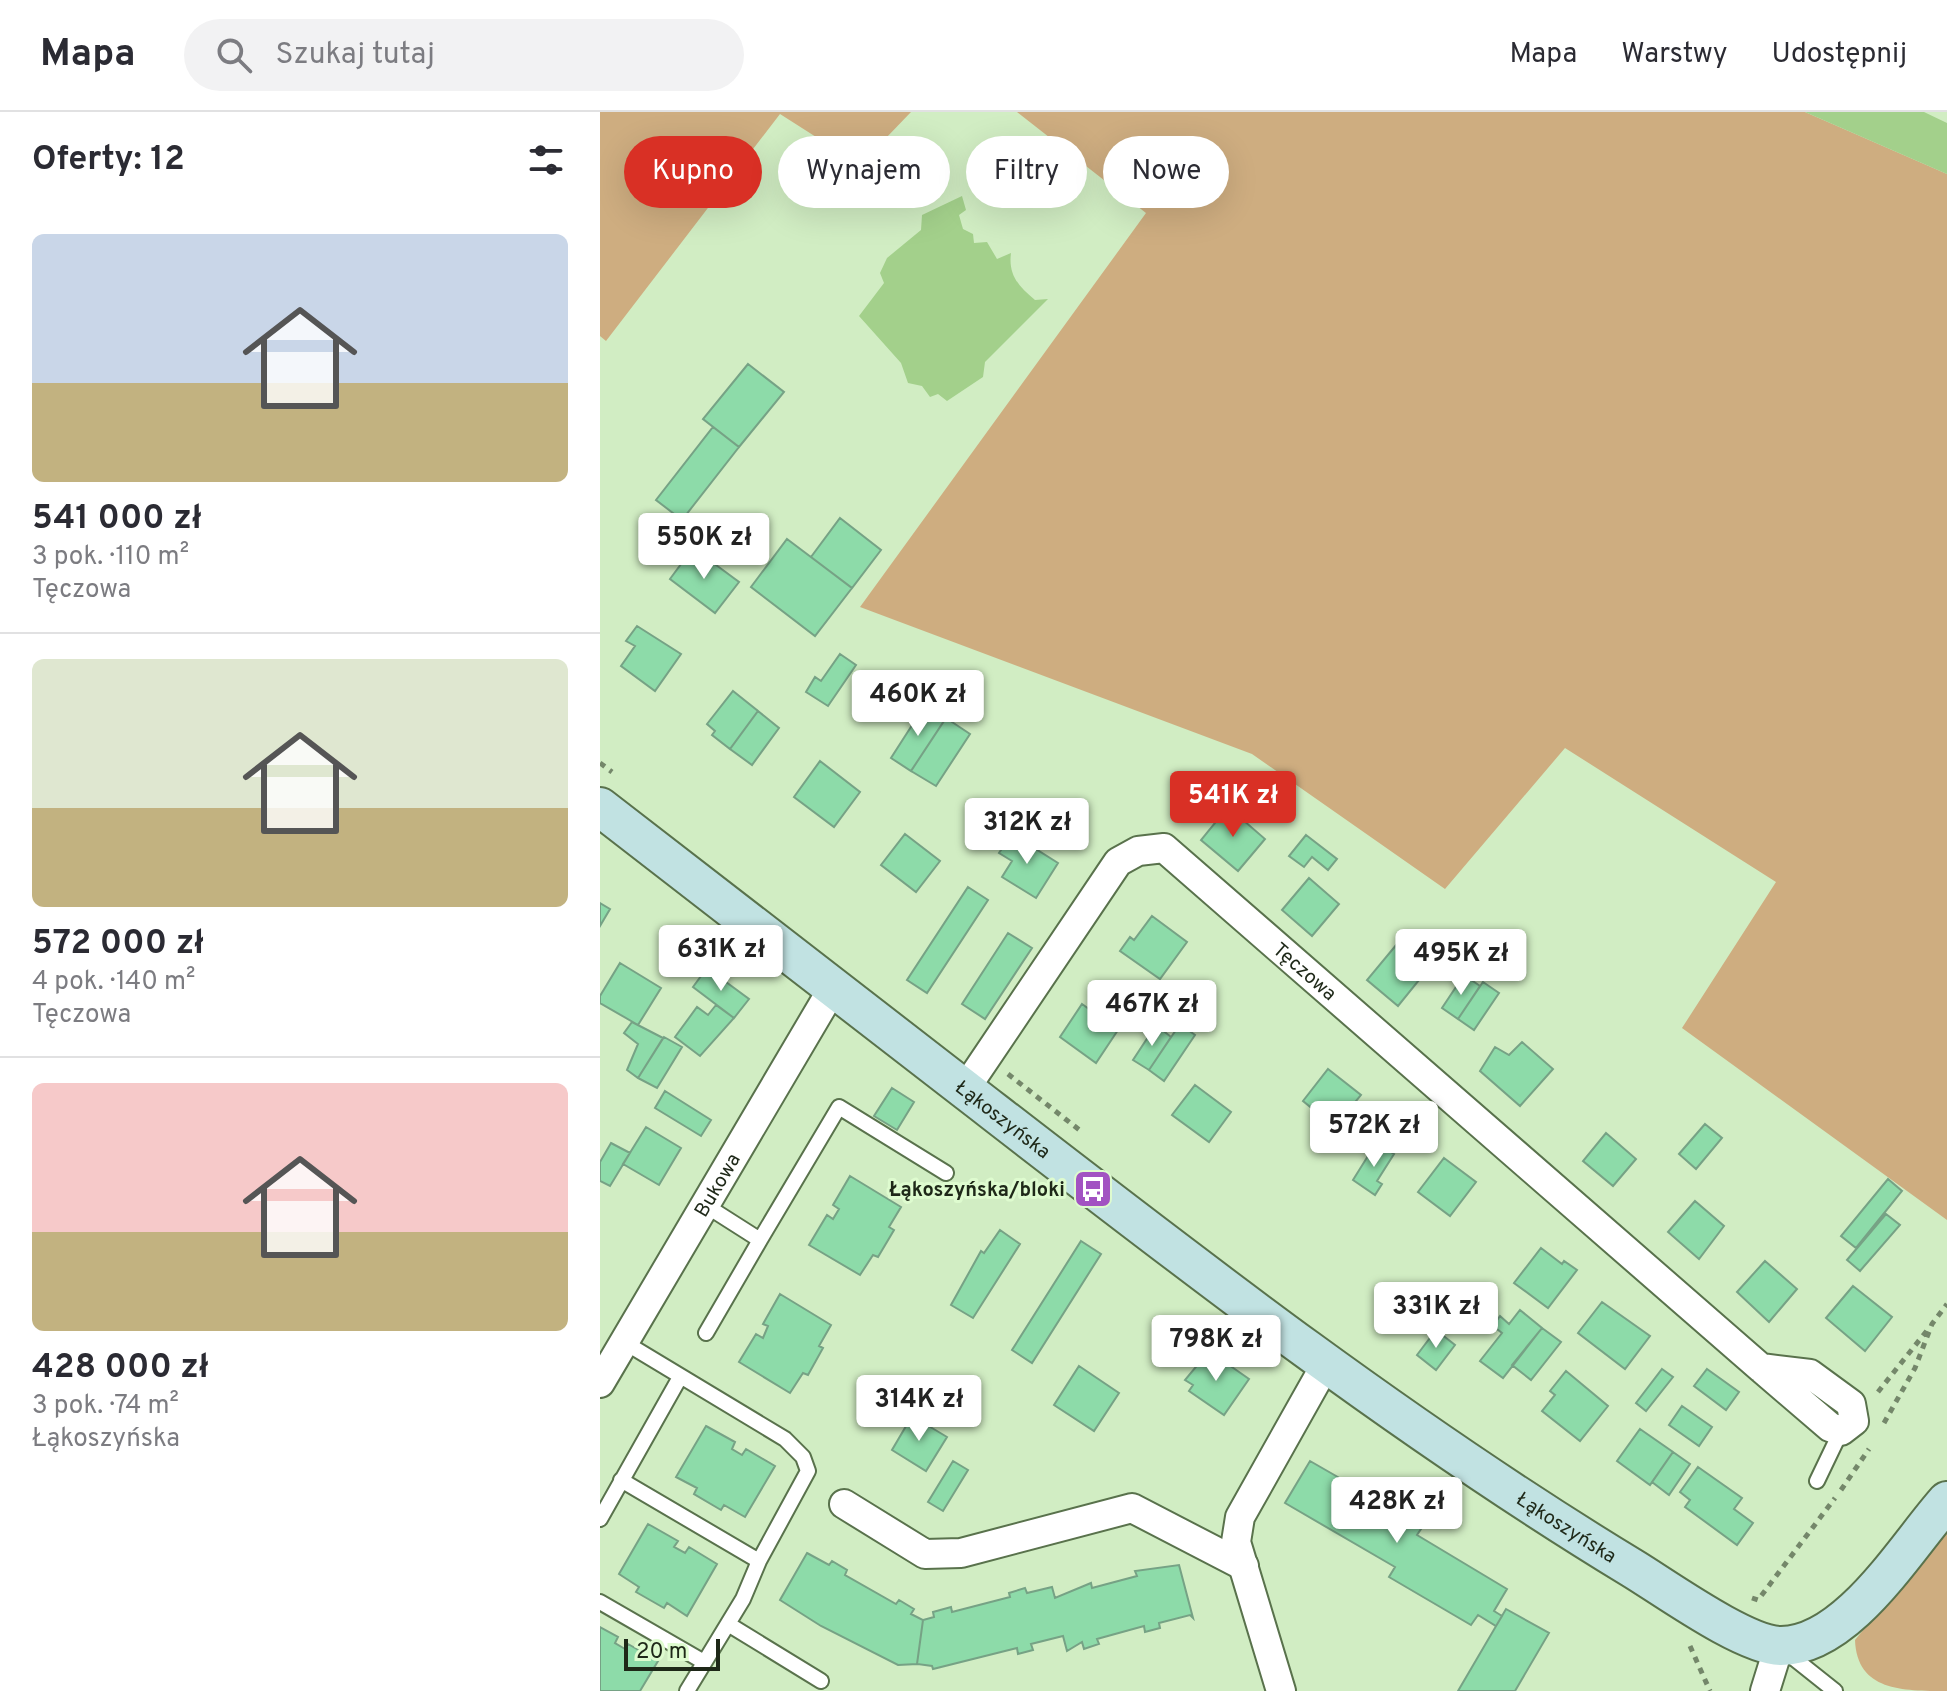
<!DOCTYPE html>
<html lang="pl">
<head>
<meta charset="utf-8">
<style>
	:root { --surface:#fff; --page:#f2f2f3; --text:#2b2b33; --muted:#7c7c81; --line:#e1e1e2; --accent:#d93025 }
	body { margin:0; font-family:Overpass,sans-serif; background:var(--page); color:var(--text); height:100vh; display:flex; flex-direction:column; font-size:30px; white-space:nowrap }
	* { box-sizing:border-box; margin:0 }
	p { font-size:26px; color:var(--muted) }
	.icon { flex:none; width:44px; height:44px; fill:none; stroke:currentColor; stroke-width:2; stroke-linecap:round; stroke-linejoin:round }
	.map { position:relative; flex:1; overflow:hidden }
	.sheet { display:flex; flex-direction:column; background:var(--surface); width:600px }
	.sheet>* { flex:none }
	.hud { position:absolute; left:24px; top:24px; width:760px; height:72px; display:flex; gap:16px }
	.scale { position:absolute; left:24px; bottom:20px; width:96px; box-sizing:border-box; padding-left:8px; border:4px solid #1e2818; border-top:0; font-size:22px; line-height:28px; white-space:nowrap; color:#1e2818; -webkit-text-stroke:6px #defbcf; paint-order:stroke }
	.price { position:absolute; translate:-50% -68px; padding:0 18px; border-radius:8px; background:#fff; color:#222; font-size:26px; line-height:52px; filter:drop-shadow(0 2px 4px #0008) }
	.price::after { content:''; position:absolute; left:50%; top:48px; width:24px; height:18px; margin-left:-12px; background:inherit; clip-path:polygon(0 0,100% 0,50% 100%) }
	.price.selected { background:var(--accent); color:#fff }
	ul { padding:0; list-style:none }
	li { display:grid; align-content:center; gap:16px; height:424px; padding:0 32px }
	li+li { border-top:2px solid var(--line) }
	li span { display:grid; place-items:center; height:248px; border-radius:12px; color:#555 }
	li>.icon { margin-inline-start:auto }
	span .icon { width:144px; height:144px; fill:#fffc; stroke-width:1 }
	li b { font-size:34px }
	h2 { display:flex; justify-content:space-between; align-items:center; height:96px; padding:0 32px; font-size:34px }
	.chip { padding:0 28px; border-radius:36px; background:var(--surface); box-shadow:0 8px 32px #0002; font-size:28px; line-height:72px }
	.chip.selected { background:var(--accent); color:#fff }
	header { display:flex; align-items:center; gap:48px; box-sizing:border-box; height:112px; padding:0 40px; background:var(--surface); border-bottom:2px solid var(--line) }
	header strong { font-size:38px }
	nav { display:flex; gap:44px; margin-inline-start:auto; font-size:28px }
	.search { width:560px; height:72px; background:var(--page); display:flex; align-items:center; gap:20px; box-sizing:border-box; padding:0 28px; border-radius:44px; color:var(--muted); font-size:30px }
	main { display:flex; flex:1; min-height:0 }
	.map>svg:first-child { display:block }
</style>
</head>
<body>
<header>
<strong>Mapa</strong>
<div class="search"><svg class="icon" aria-label="search" viewBox="0 0 24 24"><circle cx="10" cy="10" r="6"/><path d="M15 15l6 6"/></svg>Szukaj tutaj</div>
<nav><a>Mapa</a><a>Warstwy</a><a>Udostępnij</a></nav>
</header>
<main>
<section class="sheet">
<h2>Oferty: 12<svg class="icon" aria-label="filters" viewBox="0 0 24 24"><path d="M4 7h16M4 17h16"/><circle cx="9" cy="7" r="2"/><circle cx="15" cy="17" r="2"/></svg></h2>
<ul>
<li><span style="background:linear-gradient(#c9d6e8 60%,#c2b280 0)"><svg class="icon" aria-label="home" viewBox="0 0 24 24"><path d="M3 11l9-7 9 7M6 9v11h12V9"/></svg></span><div><b>541 000 zł</b><p>3 pok. · 110 m²</p><p>Tęczowa</p></div></li>
<li><span style="background:linear-gradient(#dfe7d0 60%,#c2b280 0)"><svg class="icon" aria-label="home" viewBox="0 0 24 24"><path d="M3 11l9-7 9 7M6 9v11h12V9"/></svg></span><div><b>572 000 zł</b><p>4 pok. · 140 m²</p><p>Tęczowa</p></div></li>
<li><span style="background:linear-gradient(#f6c9c9 60%,#c2b280 0)"><svg class="icon" aria-label="home" viewBox="0 0 24 24"><path d="M3 11l9-7 9 7M6 9v11h12V9"/></svg></span><div><b>428 000 zł</b><p>3 pok. · 74 m²</p><p>Łąkoszyńska</p></div></li>
</ul>
</section>
<div class="map">
<svg width="1347" height="1579" viewBox="0 0 1347 1579">
	<rect width="100%" height="100%" fill="#d1edc3"/>
	<!-- green -->
	<path fill="#cead80" d="M0,0H311L260,53L180,2L6,229L0,224Z
		M417,0H1205L1347,62V1108L1082,916L1176,770L965,636L845,777L652,642L260,495L546,101Z
		M1347,1415V1579C1302,1579 1257,1579 1255,1528Z"/>
	<!-- water -->
	<path fill="#a3d08b" d="M1205,0H1324L1347,11V62Z
		M362,84L366,98L359,103L363,117L373,122L374,131L387,130L397,147L411,141C408,163 419,175 435,188L448,187L385,250L383,265L347,289L338,282L330,285L322,274L308,271L301,251L259,204L284,171L280,161L287,146L321,118L322,103Z"/>
	<!-- building -->
	<path fill="#8ddba9" stroke="#76a285" stroke-width="2" d="M148,252L184,280L139,335L103,307Z
		M113,315L139,335L82,408L56,388Z
		M240,406L281,438L252,476L211,445Z
		M187,427L252,476L215,524L151,475Z
		M93,436L139,470L115,501L70,467Z
		M37,514L81,542L55,579L21,554L35,534L26,529Z
		M240,542L256,553L228,594L206,580L215,565L221,569Z
		M133,579L158,599L130,637L112,623L115,619L107,612Z
		M325,593L346,606L311,659L291,646Z
		M158,599L179,616L152,653L130,637Z
		M346,606L370,622L336,674L311,659Z
		M220,649L260,680L234,715L194,685Z
		M628,695L665,727L638,759L601,728Z
		M305,722L340,749L316,780L281,753Z
		M412,722L458,751L436,786L402,765L412,749L399,741Z
		M706,723L737,747L728,758L712,745L704,755L689,744Z
		M709,766L739,792L712,824L682,798Z
		M368,775L388,788L327,881L307,868Z
		M0,791L10,797L0,814Z
		M552,804L587,830L560,867L520,839L530,825L534,828Z
		M408,821L432,836L385,907L362,892Z
		M797,832L828,857L798,894L767,868Z
		M20,851L61,876L38,913L0,891V884Z
		M107,856L149,887L134,906L93,875Z
		M864,863L880,874L858,907L842,896Z
		M883,870L899,881L874,918L858,907Z
		M482,892L518,918L496,951L460,925Z
		M116,893L134,906L100,944L75,925L97,895L108,903Z
		M32,910L63,926L38,966L27,958L38,932L24,921Z
		M580,912L595,923L564,969L549,958Z
		M556,913L571,925L549,958L533,948Z
		M64,925L82,935L57,976L38,966Z
		M922,930L953,957L920,994L880,959L895,935L909,943Z
		M728,957L761,983L735,1015L703,989Z
		M595,973L631,1000L609,1030L572,1003Z
		M292,976L314,990L297,1018L274,1004Z
		M65,979L111,1008L101,1024L55,996Z
		M1105,1012L1122,1026L1096,1057L1079,1042Z
		M46,1015L81,1036L59,1073L23,1052Z
		M1006,1021L1036,1047L1013,1074L983,1049Z
		M11,1031L30,1041L10,1074L0,1069V1050Z
		M776,1031L794,1042L777,1069L782,1072L775,1083L753,1068Z
		M844,1046L876,1070L850,1104L818,1080Z
		M250,1064L301,1095L289,1115L294,1118L278,1145L273,1143L260,1163L209,1133L227,1103L233,1107L239,1097L233,1093Z
		M1288,1067L1302,1079L1256,1136L1241,1124Z
		M1095,1089L1124,1114L1099,1147L1068,1120Z
		M1286,1102L1300,1113L1260,1159L1247,1148Z
		M400,1118L420,1132L373,1206L351,1193L381,1139L384,1141Z
		M481,1129L501,1142L432,1251L412,1238Z
		M941,1136L962,1152L964,1149L977,1158L948,1196L914,1171Z
		M1165,1149L1197,1177L1169,1210L1137,1180Z
		M1253,1174L1292,1205L1265,1239L1226,1206Z
		M180,1182L231,1213L219,1234L223,1236L208,1263L203,1261L190,1281L139,1250L156,1222L163,1226L168,1214L163,1212Z
		M1002,1190L1050,1224L1025,1257L978,1221Z
		M920,1198L942,1216L903,1266L880,1249L902,1221L893,1214L900,1204L909,1212Z
		M942,1216L961,1230L931,1268L912,1253Z
		M836,1218L855,1233L836,1258L817,1243Z
		M609,1239L649,1267L624,1303L589,1279L593,1273L585,1268Z
		M479,1254L519,1281L494,1319L454,1293Z
		M1062,1257L1073,1265L1046,1299L1036,1291Z
		M1107,1257L1139,1280L1126,1298L1094,1274Z
		M966,1259L1008,1294L980,1329L942,1299L955,1283L950,1279Z
		M1082,1294L1112,1315L1099,1334L1069,1313Z
		M312,1304L347,1325L326,1359L292,1338Z
		M106,1314L135,1330L132,1337L142,1343L146,1337L175,1354L145,1405L124,1393L121,1398L94,1382L97,1376L76,1365Z
		M1040,1317L1073,1340L1050,1373L1017,1349Z
		M1073,1340L1090,1352L1069,1383L1052,1370Z
		M353,1349L368,1358L343,1399L328,1390Z
		M710,1349L823,1414L817,1423L907,1477L894,1499L902,1504L896,1514L878,1503L871,1513L789,1465L795,1455L685,1391Z
		M1098,1355L1142,1386L1134,1397L1153,1411L1137,1433L1085,1395L1090,1388L1080,1380Z
		M48,1412L78,1429L74,1435L85,1441L89,1435L117,1452L87,1504L67,1491L64,1496L36,1480L39,1475L19,1462Z
		M207,1441L229,1453L232,1449L247,1458L245,1463L296,1492L299,1488L314,1497L311,1502L323,1508L317,1552L298,1553L221,1514L180,1488Z
		M579,1453L593,1506L590,1503L559,1511L560,1516L545,1520L544,1514L497,1527L499,1532L484,1537L482,1530L467,1539L463,1524L431,1532L433,1538L418,1542L417,1536L333,1557L332,1554L317,1552L323,1508L334,1505L333,1500L351,1495L352,1500L410,1485L409,1481L425,1476L427,1481L452,1475L455,1486L491,1471L492,1476L537,1464L535,1459Z
		M906,1497L949,1521L915,1579H858Z
		M0,1515L18,1525L15,1531L25,1537L28,1532L58,1549L40,1579H0Z"/>
	<g fill="none" stroke-linecap="round" stroke-linejoin="round">
		<defs>
			<path id="lane" d="M105,1093L160,1128L106,1221
				M160,1128L239,995L346,1061
				M24,1230L185,1327L203,1345L208,1359L159,1449L143,1487L87,1579
				M21,1368L159,1449
				M1217,1369L1241,1319
				M0,1407L79,1267
				M0,1490L104,1550
				M128,1512L221,1569
				M1186,1540L1235,1579"/>
			<g id="street">
				<path id="s1" d="M365,977L518,750L538,739L564,736L1161,1256L1230,1315L1241,1319L1254,1309L1251,1292L1210,1262L1161,1256"/>
				<path id="s2" d="M0,1271L233,876"/>
				<path d="M244,1392L325,1442L361,1441L532,1396L644,1454"/>
				<path d="M681,1579L636,1430L640,1405L726,1252"/>
				<path d="M1165,1579L1179,1534"/>
			</g>
			<g id="secondary">
				<path id="s3" d="M0,695C123,789 245,884 367,979C583,1146 798,1314 1032,1456C1065,1476 1145,1534 1181,1534C1248,1534 1306,1435 1347,1389"/>
			</g>
		</defs>
		<!-- lane casing -->
		<use href="#lane" stroke="#59724c" stroke-width="18"/>
		<!-- street casing -->
		<use href="#street" stroke="#59724c" stroke-width="32"/>
		<!-- secondary casing -->
		<use href="#secondary" stroke="#59724c" stroke-width="42"/>
		<!-- path -->
		<path stroke="#74876a" stroke-width="5" stroke-dasharray="6 6" stroke-linecap="butt" d="M0,651L12,660
			M408,962L482,1020
			M1278,1280L1329,1216
			M1284,1311L1315,1256L1332,1212L1347,1192
			M1241,1378L1269,1337
			M1152,1486L1158,1488L1235,1386
			M1090,1534L1110,1579"/>
		<!-- lane -->
		<use href="#lane" stroke="#fff" stroke-width="14"/>
		<!-- street -->
		<use href="#street" stroke="#fff" stroke-width="28"/>
		<!-- secondary -->
		<use href="#secondary" stroke="#c1e2e2" stroke-width="38"/>
	</g>
	<!-- icons -->
	<defs>
		<symbol id="bus-square" viewBox="-11 -11 22 22"><rect x="-9" y="-9" width="18" height="18" rx="4" fill="#a252c2" stroke="#defbcf"/><path d="M-5-6H5V4H4V6H2V4H-2V6H-4V4H-5ZM-3.5-4V0h7V-4ZM-3.5 1.2v1.5H-2V1.2ZM2 1.2v1.5H3.5V1.2Z" fill="#fff"/></symbol>
	</defs>
	<g fill-rule="evenodd">
		<use href="#bus-square" x="471" y="1055" width="44" height="44"/>
	</g>
	<g text-anchor="middle" stroke-width="6" stroke-linejoin="round" paint-order="stroke">
		<!-- street labels -->
		<g font-size="20" fill="#1e2818" stroke="#defbcf">
			<text dy="7" stroke="none"><textPath href="#s1" startOffset="510">Tęczowa</textPath></text>
			<text dy="7" stroke="none"><textPath href="#s3" startOffset="510">Łąkoszyńska</textPath></text>
			<text dy="7" stroke="none"><textPath href="#s2" startOffset="230">Bukowa</textPath></text>
			<text dy="7" stroke="none"><textPath href="#s3" startOffset="1206">Łąkoszyńska</textPath></text>
		</g>
		<!-- poi labels -->
		<g font-size="20" font-weight="bold" fill="#1e2818" stroke="#defbcf" text-anchor="end">
			<text x="465" y="1084">Łąkoszyńska/bloki</text>
		</g>
	</g>
</svg>
<div class="scale">20 m</div>
<b class="price" style="left:104px;top:469px">550K zł</b>
<b class="price" style="left:318px;top:626px">460K zł</b>
<b class="price selected" style="left:633px;top:727px">541K zł</b>
<b class="price" style="left:427px;top:754px">312K zł</b>
<b class="price" style="left:121px;top:881px">631K zł</b>
<b class="price" style="left:861px;top:885px">495K zł</b>
<b class="price" style="left:552px;top:936px">467K zł</b>
<b class="price" style="left:774px;top:1057px">572K zł</b>
<b class="price" style="left:836px;top:1238px">331K zł</b>
<b class="price" style="left:616px;top:1271px">798K zł</b>
<b class="price" style="left:319px;top:1331px">314K zł</b>
<b class="price" style="left:797px;top:1433px">428K zł</b>
<div class="hud">
<a class="chip selected">Kupno</a>
<a class="chip">Wynajem</a>
<a class="chip">Filtry</a>
<a class="chip">Nowe</a>
</div>
</div>
</main>
</body>
</html>
